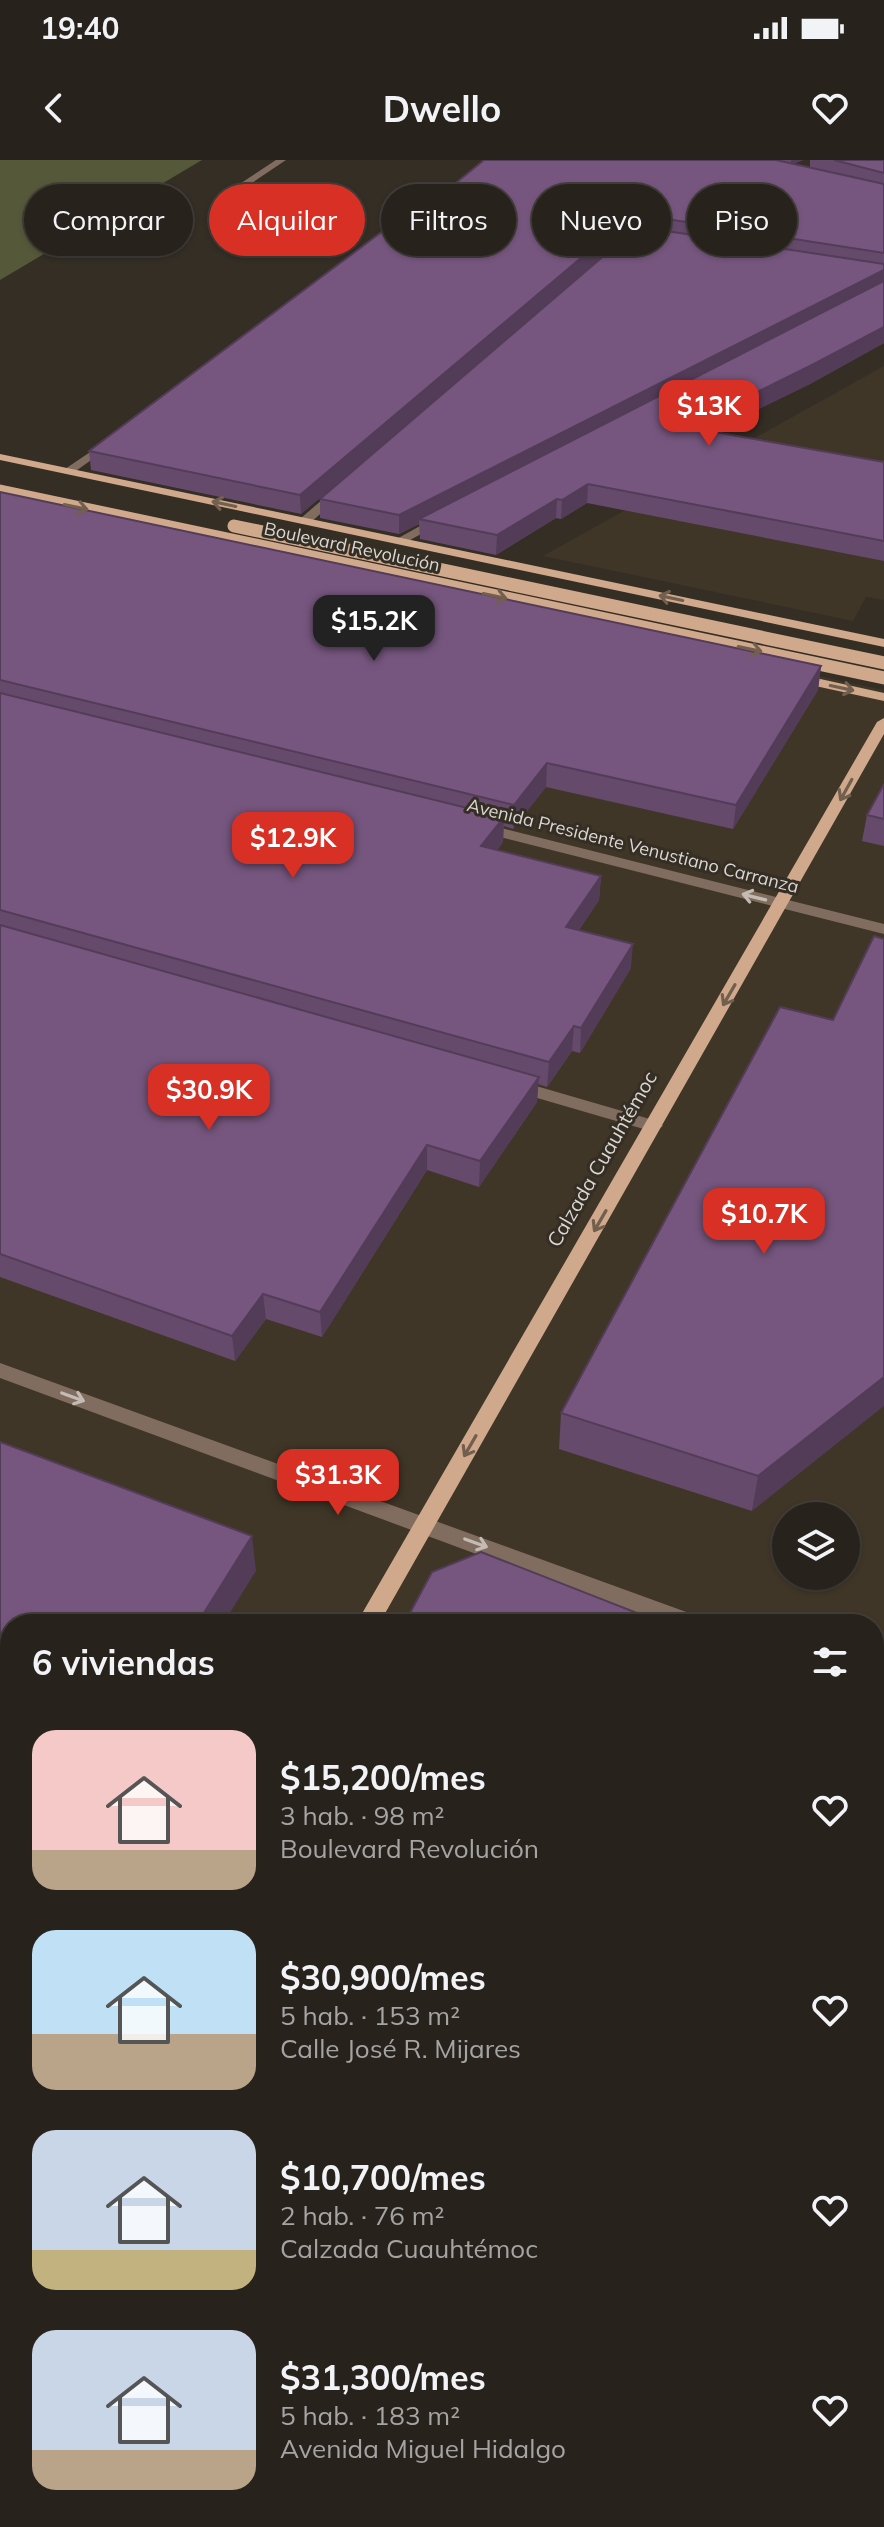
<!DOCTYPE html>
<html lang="es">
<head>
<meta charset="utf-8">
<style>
	:root { --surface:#27221c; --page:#2f2a25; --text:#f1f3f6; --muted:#a4a4a3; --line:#433f3b; --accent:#d93025 }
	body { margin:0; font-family:Mulish,sans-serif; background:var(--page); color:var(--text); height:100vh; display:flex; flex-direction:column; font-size:30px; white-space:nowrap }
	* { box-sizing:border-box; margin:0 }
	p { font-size:26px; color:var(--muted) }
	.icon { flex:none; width:44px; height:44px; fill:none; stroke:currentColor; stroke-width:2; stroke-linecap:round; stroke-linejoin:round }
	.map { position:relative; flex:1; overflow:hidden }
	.sheet { position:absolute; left:0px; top:1454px; width:884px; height:914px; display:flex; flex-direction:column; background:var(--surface); border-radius:32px 32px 0 0; box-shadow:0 2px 6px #0004,0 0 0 2px var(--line) }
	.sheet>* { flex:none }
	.hud { position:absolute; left:24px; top:24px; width:836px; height:72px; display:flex; gap:16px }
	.tools { position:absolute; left:772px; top:1342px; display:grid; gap:16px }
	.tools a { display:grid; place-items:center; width:88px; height:88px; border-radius:50%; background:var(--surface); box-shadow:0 2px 6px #0004,0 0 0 2px var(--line); font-size:40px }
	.price { position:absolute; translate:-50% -68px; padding:0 18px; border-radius:16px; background:var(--accent); color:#fff; font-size:26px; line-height:52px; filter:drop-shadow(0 2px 4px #0008) }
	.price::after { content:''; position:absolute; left:50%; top:48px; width:24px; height:18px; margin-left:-12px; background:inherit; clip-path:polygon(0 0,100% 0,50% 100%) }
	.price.active { background:#222; color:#fff }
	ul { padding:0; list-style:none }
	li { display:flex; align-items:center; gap:24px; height:200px; padding:0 32px }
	li span { display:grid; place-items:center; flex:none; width:224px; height:160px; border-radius:24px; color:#555 }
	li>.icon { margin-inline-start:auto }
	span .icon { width:96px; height:96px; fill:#fffc; stroke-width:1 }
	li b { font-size:34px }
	h2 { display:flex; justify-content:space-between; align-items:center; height:96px; padding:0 32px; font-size:34px }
	.pill { padding:0 28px; border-radius:36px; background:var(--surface); box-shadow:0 2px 6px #0004,0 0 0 2px var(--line); font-size:28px; line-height:72px }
	.pill.active { background:var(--accent); color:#fff }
	.status { display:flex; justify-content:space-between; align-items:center; height:56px; padding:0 40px; background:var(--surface); direction:ltr }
	.status svg { height:22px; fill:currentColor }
	header { display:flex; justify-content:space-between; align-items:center; height:104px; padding:0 32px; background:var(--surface); font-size:36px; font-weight:700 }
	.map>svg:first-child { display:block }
</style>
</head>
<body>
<div class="status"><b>19:40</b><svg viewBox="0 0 49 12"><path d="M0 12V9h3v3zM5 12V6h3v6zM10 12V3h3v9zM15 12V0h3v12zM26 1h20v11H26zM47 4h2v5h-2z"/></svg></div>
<header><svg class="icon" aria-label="back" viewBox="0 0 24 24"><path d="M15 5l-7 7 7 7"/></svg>Dwello<svg class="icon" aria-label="heart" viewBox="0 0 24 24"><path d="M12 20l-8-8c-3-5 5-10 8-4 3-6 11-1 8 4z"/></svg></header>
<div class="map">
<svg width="884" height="2367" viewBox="0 0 884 2367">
	<rect width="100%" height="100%" fill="#342e25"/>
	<!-- built -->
	<path fill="#3f3627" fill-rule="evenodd" d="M884,206V440L866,437L853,461L543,396Z
		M0,342L884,530V2367H0ZM786,1356H846V1416H786ZM10,1464H874V2358H10Z"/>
	<!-- green -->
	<path fill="#56583a" d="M0,0H202L0,120Z"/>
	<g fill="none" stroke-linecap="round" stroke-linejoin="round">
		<!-- minor -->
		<path fill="#806d5f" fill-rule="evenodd" d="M276,0H286L222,43L214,41Z
			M111,278L117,281L115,283L73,313H65V309Z
			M337,327L347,330L309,364H301V358Z
			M438,356L448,359L403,384L393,381Z
			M477,662L884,764V774L472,670V664Z
			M512,919L660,962L663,966L654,972L506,929L503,925L506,921Z
			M0,1203L700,1457L703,1464H666L0,1218Z
			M874,1522L884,1526V1546L874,1542Z"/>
		<!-- major -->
		<path fill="#d0a98c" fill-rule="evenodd" d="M0,294L884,479V487L0,300Z
			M793,513L884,533V541L788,520L786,517Z
			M884,558V574L379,1464H356L877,562Z
			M10,2068V2110L0,2114V2072Z"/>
		<!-- major-bridge -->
		<path stroke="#d0a98c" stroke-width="13" d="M0,331L884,518
			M234,366L884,503"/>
	</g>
	<!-- wall -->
	<path fill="#654a6c" d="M484,0H803L793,4L810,7V0H884V183L810,224L713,271L884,302V401L587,343L561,359L556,358L496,395L420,379L419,364L399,374L320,358V339L619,82L301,354L91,310L89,291L451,27Z
		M0,332L821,506L818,530L733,669L546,627L513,669L504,666L503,682L497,690L601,716L599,740L579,770L631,808L580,893L572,891L547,927L538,924L537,942L479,1027L427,1010L322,1177L266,1159L235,1201L0,1117Z
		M884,624V686L862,681L867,655Z
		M874,776L752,1351L559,1289L561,1253L833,860Z
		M874,1547L884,1550V2067L874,2062Z
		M807,2358H874L884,2367H813L815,2362Z"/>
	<!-- shaded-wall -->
	<path fill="#533c58" d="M791,0H803L791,5Z
		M654,57L652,74L619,82L301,354L300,335L620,65Z
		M884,110V126L419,359V364L399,374V355Z
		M884,167V183L810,224L684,286L686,267Z
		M588,324L587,343L561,359L562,340Z
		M557,339L556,358L496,395L497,375Z
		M821,506L818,530L733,669L736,645Z
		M547,603L546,627L513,669L514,645Z
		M504,657L503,682L481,710V686Z
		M601,716L599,740L565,791L566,767Z
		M633,784L631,808L580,893L581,868Z
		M574,866L572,891L547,927L549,902Z
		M539,917L537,942L479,1027L480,1001Z
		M427,985V1010L322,1177L320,1152Z
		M263,1134L266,1159L235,1201L232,1176Z
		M884,1217V1246L752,1351L758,1316Z
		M252,1376L256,1411L223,1464H197Z
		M10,1795V1843L0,1859V1811Z
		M185,2358H197L193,2367H181Z"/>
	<!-- building -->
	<path fill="#76567e" stroke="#533c58" stroke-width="2" d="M484,0H776L884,24V93L654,57L620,65L300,335L89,291L443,26L451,27Z
		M834,0H884V13Z
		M653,69L884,104V110L399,355L320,339L628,75Z
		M884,121V167L812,205L686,267L884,302V381L588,324L562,340L557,339L497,375L419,359Z
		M0,332L821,506L736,645L547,603L514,645L0,520Z
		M0,533L504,657L481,686L601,716L566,767L633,784L581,868L574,866L549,902L0,750Z
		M884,624V659L867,655Z
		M0,765L539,917L480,1001L427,985L320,1152L263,1134L232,1176L0,1094Z
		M874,776L884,779V1217L758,1316L561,1253L780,847L833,860Z
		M0,1282L252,1376L197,1464H10V1795L0,1811Z
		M481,1392L650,1458L644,1464H404L432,1412Z
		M874,1547L884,1550V2043L874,2038Z
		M874,2286L884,2291V2367H817L820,2358H874Z
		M47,2358H185L181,2367H48Z
		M400,2358H597L594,2367H397Z"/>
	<!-- one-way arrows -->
	<defs><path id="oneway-shaft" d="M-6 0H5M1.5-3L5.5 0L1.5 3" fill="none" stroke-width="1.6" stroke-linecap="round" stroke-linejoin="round" transform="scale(2)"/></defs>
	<g stroke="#725f4e">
		<use href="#oneway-shaft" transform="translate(224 344) rotate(-168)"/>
		<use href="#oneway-shaft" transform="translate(76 347) rotate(12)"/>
		<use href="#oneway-shaft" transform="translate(495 436) rotate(12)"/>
		<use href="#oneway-shaft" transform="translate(671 438) rotate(-168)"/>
		<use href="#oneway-shaft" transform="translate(750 489) rotate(12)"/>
		<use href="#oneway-shaft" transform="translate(842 528) rotate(12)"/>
		<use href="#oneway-shaft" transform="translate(846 630) rotate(119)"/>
		<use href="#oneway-shaft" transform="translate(729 835) rotate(120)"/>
		<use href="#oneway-shaft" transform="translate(600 1061) rotate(120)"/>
		<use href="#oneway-shaft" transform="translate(470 1286) rotate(120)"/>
	</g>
	<g stroke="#c4bcb4">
		<use href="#oneway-shaft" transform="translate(754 737) rotate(-166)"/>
		<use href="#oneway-shaft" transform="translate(73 1237) rotate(20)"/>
		<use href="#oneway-shaft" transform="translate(476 1383) rotate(20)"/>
	</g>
	<g text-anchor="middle" stroke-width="6" stroke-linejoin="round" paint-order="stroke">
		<!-- far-street labels -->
		<g font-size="18" fill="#dad7d1" stroke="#342e25">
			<text transform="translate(352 387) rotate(12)" y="6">Boulevard Revolución</text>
			<text transform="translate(633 686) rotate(14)" y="6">Avenida Presidente Venustiano Carranza</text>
		</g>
		<!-- street labels -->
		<g font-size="20" fill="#dad7d1" stroke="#342e25">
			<text transform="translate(602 999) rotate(-60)" y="7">Calzada Cuauhtémoc</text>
		</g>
	</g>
</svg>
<div class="tools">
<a><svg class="icon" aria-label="layers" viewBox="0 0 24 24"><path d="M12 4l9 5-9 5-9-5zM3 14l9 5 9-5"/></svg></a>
</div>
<b class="price" style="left:709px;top:288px">$13K</b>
<b class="price active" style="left:374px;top:503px">$15.2K</b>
<b class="price" style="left:293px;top:720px">$12.9K</b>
<b class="price" style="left:209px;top:972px">$30.9K</b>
<b class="price" style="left:764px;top:1096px">$10.7K</b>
<b class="price" style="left:338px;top:1357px">$31.3K</b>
<div class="hud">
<a class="pill">Comprar</a>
<a class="pill active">Alquilar</a>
<a class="pill">Filtros</a>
<a class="pill">Nuevo</a>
<a class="pill">Piso</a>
</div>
<section class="sheet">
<h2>6 viviendas<svg class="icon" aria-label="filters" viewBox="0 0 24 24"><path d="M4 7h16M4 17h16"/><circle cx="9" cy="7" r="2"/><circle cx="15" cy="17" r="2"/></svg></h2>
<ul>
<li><span style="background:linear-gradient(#f6c9c9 75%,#b9a48a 0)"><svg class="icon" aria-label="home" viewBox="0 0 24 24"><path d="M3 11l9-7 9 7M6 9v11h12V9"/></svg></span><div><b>$15,200/mes</b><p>3 hab. · 98 m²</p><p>Boulevard Revolución</p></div><svg class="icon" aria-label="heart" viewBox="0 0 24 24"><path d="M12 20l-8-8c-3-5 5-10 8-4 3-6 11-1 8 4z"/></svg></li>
<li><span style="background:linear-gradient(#bfe0f5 65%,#b9a48a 0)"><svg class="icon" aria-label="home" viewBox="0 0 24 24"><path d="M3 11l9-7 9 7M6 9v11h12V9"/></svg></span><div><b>$30,900/mes</b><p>5 hab. · 153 m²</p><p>Calle José R. Mijares</p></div><svg class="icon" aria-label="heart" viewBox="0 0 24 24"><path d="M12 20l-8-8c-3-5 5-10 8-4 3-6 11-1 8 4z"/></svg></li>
<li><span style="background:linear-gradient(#c9d6e8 75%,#c2b280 0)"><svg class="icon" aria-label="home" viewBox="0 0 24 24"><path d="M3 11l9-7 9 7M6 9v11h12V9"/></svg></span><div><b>$10,700/mes</b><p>2 hab. · 76 m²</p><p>Calzada Cuauhtémoc</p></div><svg class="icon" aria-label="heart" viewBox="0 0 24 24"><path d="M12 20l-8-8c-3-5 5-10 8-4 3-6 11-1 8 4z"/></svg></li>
<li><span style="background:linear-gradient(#c9d6e8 75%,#b9a48a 0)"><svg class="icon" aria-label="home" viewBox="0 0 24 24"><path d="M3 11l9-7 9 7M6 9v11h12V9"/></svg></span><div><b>$31,300/mes</b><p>5 hab. · 183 m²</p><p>Avenida Miguel Hidalgo</p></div><svg class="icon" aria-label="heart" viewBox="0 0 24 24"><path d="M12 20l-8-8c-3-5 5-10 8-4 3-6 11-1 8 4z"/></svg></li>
</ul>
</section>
</div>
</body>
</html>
